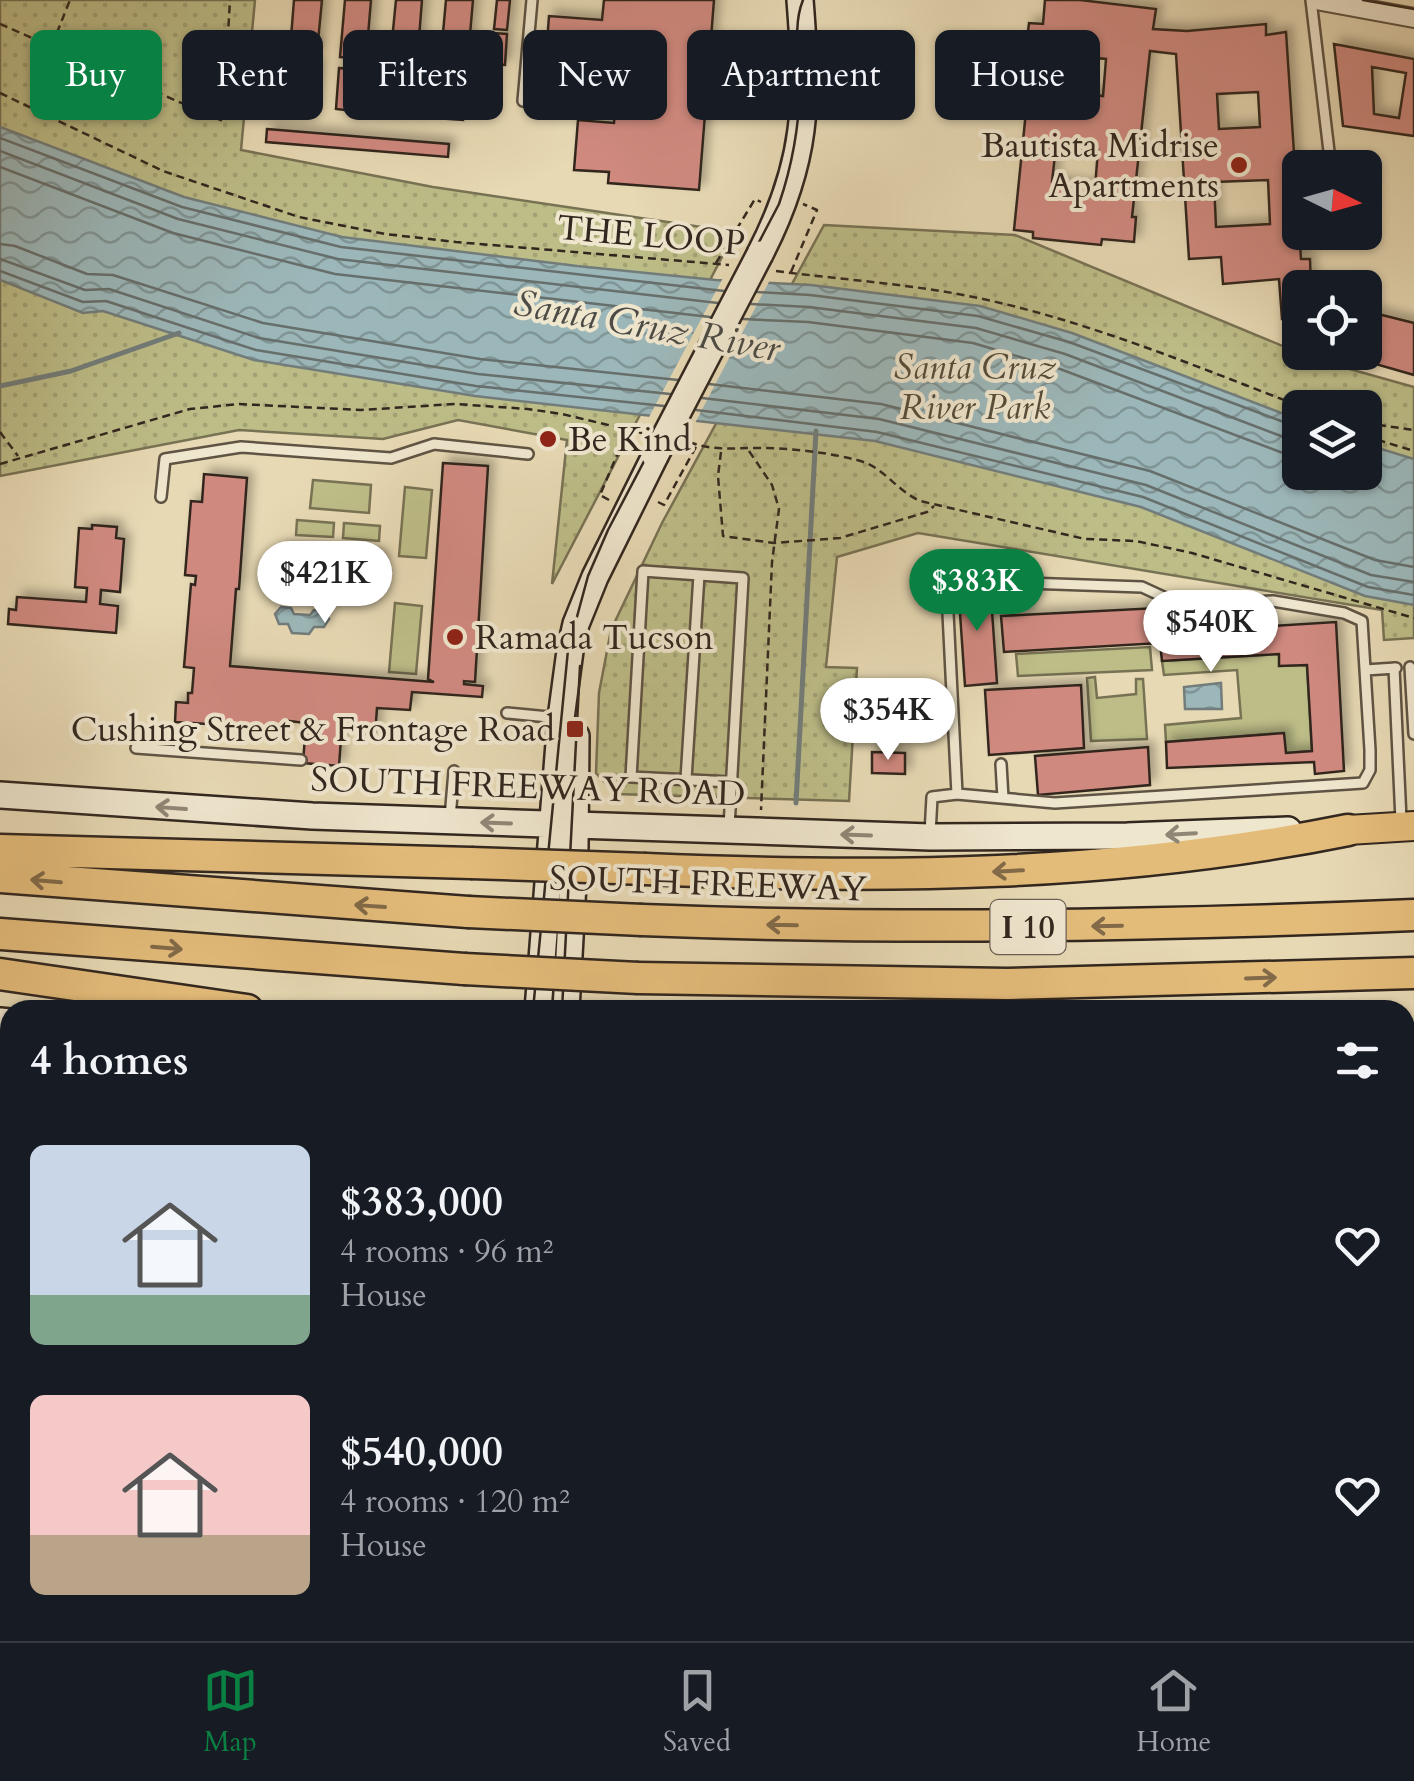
<!DOCTYPE html>
<html lang="en">
<head>
<meta charset="utf-8">
<style>
	:root { --surface:#171b24; --page:#242831; --text:#f1f3f6; --muted:#9ea1a6; --line:#363941; --accent:#0b8043 }
	body { margin:0; font-family:Cardo,serif; background:var(--page); color:var(--text); height:100vh; display:flex; flex-direction:column; font-size:38px; white-space:nowrap }
	* { box-sizing:border-box; margin:0 }
	p { font-size:32px; color:var(--muted) }
	.icon { flex:none; width:55px; height:55px; fill:none; stroke:currentColor; stroke-width:2; stroke-linecap:round; stroke-linejoin:round }
	.map { position:relative; flex:1; overflow:hidden }
	.drawer { position:absolute; left:0px; top:1000px; width:1415px; height:642px; display:flex; flex-direction:column; background:var(--surface); border-radius:30px 30px 0 0; box-shadow:0 2px 8px #0004 }
	.drawer>* { flex:none }
	.hud { position:absolute; left:30px; top:30px; width:1355px; height:90px; display:flex; gap:20px }
	.needle { width:65px; rotate:95deg }
	.fabs { position:absolute; left:1282px; top:150px; display:grid; gap:20px }
	.fabs a { display:grid; place-items:center; width:100px; height:100px; border-radius:15px; background:var(--surface); box-shadow:0 2px 8px #0004; font-size:50px }
	.price { position:absolute; translate:-50% -85px; padding:0 22px; border-radius:35px; background:#fff; color:#222; font-size:32px; line-height:65px; filter:drop-shadow(0 2px 5px #0008) }
	.price::after { content:''; position:absolute; left:50%; top:60px; width:30px; height:22px; margin-left:-15px; background:inherit; clip-path:polygon(0 0,100% 0,50% 100%) }
	.price.on { background:var(--accent); color:#fff }
	ul { padding:0; list-style:none }
	li { display:flex; align-items:center; gap:30px; height:250px; padding:0 30px }
	li span { display:grid; place-items:center; flex:none; width:280px; height:200px; border-radius:15px; color:#555 }
	li>.icon { margin-inline-start:auto }
	span .icon { width:120px; height:120px; fill:#fffc; stroke-width:1 }
	li b { font-size:42px }
	h2 { display:flex; justify-content:space-between; align-items:center; height:120px; padding:0 30px; font-size:42px }
	.tag { padding:0 35px; border-radius:15px; background:var(--surface); box-shadow:0 2px 8px #0004; font-size:35px; line-height:90px }
	.tag.on { background:var(--accent); color:#fff }
	.dock { display:flex; justify-content:space-around; align-items:center; height:140px; border-top:2px solid var(--line); background:var(--surface); font-size:28px; color:var(--muted) }
	.dock a { display:grid; justify-items:center; gap:5px }
	.dock .on { color:var(--accent) }
	.map>svg:first-child { display:block }
</style>
</head>
<body>
<div class="map">
<svg width="1414" height="1641" viewBox="0 0 1414 1641">
	<defs>
		<pattern id="park-dots" width="8" height="8" patternUnits="userSpaceOnUse" patternTransform="scale(2.5)"><rect width="8" height="8" fill="#bdbd88"/><path d="M2 2h.1M6 6h.1" fill="none" stroke="#a3a275" stroke-width="1.8" stroke-linecap="round"/></pattern>
		<pattern id="water-waves" width="16" height="10" patternUnits="userSpaceOnUse" patternTransform="scale(2.5)"><rect width="16" height="10" fill="#9cb7b9"/><path d="M0 5q4-4 8 0t8 0" fill="none" stroke="#809596"/></pattern>
		<filter id="shadow"><feDropShadow dx="6" dy="-6" stdDeviation="5" flood-color="#0004"/></filter>
	</defs>
	<rect width="100%" height="100%" fill="#e7d9b4"/>
	<filter id="stains"><feTurbulence type="fractalNoise" baseFrequency=".002" numOctaves="4"/><feColorMatrix values="0 0 0 0 .2 0 0 0 0 .09 0 0 0 0 .02 0 0 0 .5 -.17"/></filter>
	<radialGradient id="worn" r=".72"><stop offset=".6" stop-color="#630" stop-opacity="0"/><stop offset="1" stop-color="#630" stop-opacity=".3"/></radialGradient>
	<!-- grass -->
	<path fill="#bdbd88" stroke="#787254" stroke-width="2.5" d="M313,480L371,485L369,513L310,508Z
		M405,487L432,490L426,558L399,556Z
		M297,520L334,523L333,537L296,535Z
		M344,523L380,526L379,541L343,538Z
		M395,603L422,606L416,674L389,672Z
		M1150,647L1152,670L1018,676L1016,654Z
		M1279,654L1280,666L1307,665L1312,751L1286,753L1283,733L1166,742L1165,725L1241,718L1237,670L1164,675L1162,661Z
		M1095,677L1097,698L1136,694V679H1143L1147,739L1091,741L1087,678Z
		M1405,1532L1414,1536V1568L1405,1584Z"/>
	<!-- park -->
	<path fill="url(#park-dots)" stroke="#787254" stroke-width="2.5" fill-rule="evenodd" d="M0,0H255L241,150L433,187L735,232L552,584L567,440L458,420L383,439L239,430L0,476Z
		M824,225L1015,235L1314,359L1414,387V638L1384,640L1382,610L918,533L837,557L826,667L857,668L849,801L616,794L596,773L599,693L611,630L662,523ZM1300,408H1365V472H1300Z
		M0,1297L10,1298V1543L0,1544Z"/>
	<!-- water -->
	<path fill="url(#water-waves)" stroke="#727d7b" stroke-width="2.5" d="M0,127L184,197L342,237L577,266L716,280L811,285L980,306L1072,333L1300,420V472H1365V444L1414,459V605L1365,596L1141,507L875,441L475,396L254,360L103,311L83,313L0,280Z
		M281,607L291,608L294,614L310,615L314,610L325,611L329,619L324,627H314L309,634L292,633L288,624H279L275,614Z
		M1221,683L1222,709H1185L1184,687Z"/>
	<!-- pier -->
	<path fill="#e7d9b4" d="M724,276L771,278L694,425L648,419Z"/>
	<g fill="none" stroke-linecap="round" stroke-linejoin="round">
		<!-- shore -->
		<path stroke="#676f6c" stroke-width="2.5" d="M0,138L182,207L341,247L724,291
			M0,151L178,219L338,259L718,303
			M0,167L173,233L335,274L710,317
			M0,244L15,246L87,274L113,275L263,323L480,359L678,380
			M0,259L85,290L109,289L259,338L478,374L670,394
			M0,271L83,302L106,301L256,350L476,386L664,406
			M757,292L810,295L978,316L1069,342L1300,428
			M751,304L809,307L976,328L1065,354L1289,439L1300,441
			M743,319L808,322L973,343L1060,369L1283,453L1300,456
			M709,384L881,404L1150,471L1375,560L1414,567
			M702,398L879,419L1146,485L1371,575L1414,582
			M696,410L877,432L1143,497L1368,587L1414,595"/>
		<!-- stream -->
		<path stroke="#727d7b" stroke-width="5" d="M0,386L71,371L179,333
			M796,803L816,431"/>
	</g>
	<!-- building -->
	<path fill="#cf897f" stroke="#32271f" stroke-width="2.5" fill-rule="evenodd" filter="url(#shadow)" d="M294,0H322L317,52L290,50Z
		M345,0H371L366,59L340,57Z
		M396,0H422L417,63L390,61Z
		M446,0H473L467,69L440,66Z
		M497,0H510L507,30L494,29Z
		M604,0H714L699,190L608,183L609,172L574,170L578,120L614,123L616,94L595,92L597,75L545,70L549,16L602,20Z
		M1045,0H1080L1156,9L1153,29L1187,31L1266,24V35L1286,32L1301,259H1310L1311,288H1300V318L1282,319L1279,279L1223,284L1221,257L1189,259L1176,54L1150,51L1132,217H1136L1134,242L1102,239L1101,245L1033,238V232L1014,230L1033,42L1027,40L1029,23L1043,24ZM1064,55L1106,59L1103,96L1060,91ZM1258,92L1260,127L1219,129L1217,94ZM1056,146L1098,150L1095,187L1052,182ZM1268,180L1270,224L1216,227L1214,182Z
		M493,33L507,34L505,65L491,64Z
		M1334,44L1414,59V136L1343,126ZM1372,67L1406,73L1399,118L1374,114Z
		M289,64L316,66L312,107L285,105Z
		M339,68L366,70L362,112L336,109Z
		M389,72L416,75L412,116L385,114Z
		M439,76L467,79L463,120L436,118Z
		M267,129L449,144L448,157L266,142Z
		M1374,313L1414,323V375L1372,363L1375,354L1367,353Z
		M443,463L488,466L475,682L464,681V684L483,686L482,697L412,692L410,710L377,708L375,735L363,734L364,727L342,725L339,766L303,763L306,723L289,721V729L224,722V725L175,722L176,702L188,703V693H192L194,668L184,667L191,584L195,585L196,576L185,575L191,501L202,502L204,474L247,478L239,589H236L230,666L434,682L428,679Z
		M92,525L117,527L116,538L124,539L120,592L101,590L100,604L118,606L116,633L8,624L9,609L16,610L17,597L86,602L87,588L75,587L79,528L92,529Z
		M281,549L381,556L379,581L278,574Z
		M990,582L997,683L965,686L958,584Z
		M1158,608L1160,633L1336,622L1344,771L1315,774L1314,762L1167,768L1166,742L1284,733L1286,753L1312,751L1307,665L1279,666V654L1162,661L1160,643L1004,652L1001,616Z
		M1081,685L1084,748L989,755L985,690Z
		M1148,747L1150,785L1038,795L1035,756Z
		M872,752L905,753V774L872,773Z
		M10,1225V1279L1,1228Z
		M1414,1377V1449L1405,1451V1380Z
		M8,1448L10,1466L4,1467L0,1464V1450Z
		M0,1545H10V1568L0,1569Z
		M881,1632H1181V1641H880Z
		M195,1636V1641H148V1637Z"/>
	<g fill="none" stroke-linecap="round" stroke-linejoin="round">
		<defs>
			<path id="lane" d="M532,0L523,101L609,109
				M1311,0L1331,168
				M161,497L165,459L241,447L391,458L434,444L528,454
				M1410,667L1414,734
				M1394,668L1401,820
				M1365,670L1396,668
				M507,713L559,718
				M136,748L301,760
				M1001,764L1003,798
				M686,779L699,575
				M450,818L454,771
				M729,827L743,578L643,571L631,777L731,782
				M930,834L932,797L957,794L1055,803L1363,783L1370,770V750L1362,621L1344,613L1273,601L1181,605L1142,587L1026,583L1013,573H946L957,794
				M1405,1281L1414,1282
				M1405,1348L1414,1345
				M124,1632V1641
				M736,1641L737,1632"/>
			<path id="street" d="M1316,0L1414,18
				M0,1184L10,1185
				M1405,1242L1414,1243
				M227,1632V1641"/>
			<path id="secondary" d="M760,254C808,161 808,101 800,0
				M0,795L312,816L930,837L1127,836L1288,830
				M538,1010L561,718L570,651L576,624L595,577L655,456
				M566,1010L575,847L576,736
				M0,1021L10,1022
				M778,1632L784,1641
				M816,1632L823,1641
				M388,1641L391,1632"/>
			<path id="primary" d="M1348,830L1414,826
				M1405,1057L1414,1056"/>
			<path id="highway" d="M0,850L471,863
				M646,869C881,879 1116,877 1348,830
				M0,877L468,912
				M642,920C899,930 1156,926 1414,915
				M0,934L464,969
				M0,974L247,1010
				M638,978L1007,984L1414,973"/>
		</defs>
		<!-- lane casing -->
		<use href="#lane" stroke="#5f5444" stroke-width="14"/>
		<!-- street casing -->
		<use href="#street" stroke="#5f5444" stroke-width="22"/>
		<!-- secondary casing -->
		<use href="#secondary" stroke="#32271f" stroke-width="30"/>
		<!-- primary casing -->
		<use href="#primary" stroke="#32271f" stroke-width="32"/>
		<!-- highway casing -->
		<use href="#highway" stroke="#32271f" stroke-width="35"/>
		<!-- path -->
		<path stroke="#32271f" stroke-width="2.5" stroke-dasharray="8 5" stroke-linecap="butt" d="M0,24L223,121L230,0
			M52,45L70,0
			M0,93L163,171L299,217L385,234L456,242L729,265
			M716,263L755,199L761,202
			M776,271C836,279 898,283 958,294C1077,316 1192,365 1305,408
			M791,272L817,210L803,204
			M1365,423L1414,430
			M0,432L18,456
			M1365,436L1414,451
			M689,442C713,451 731,448 757,448C789,448 826,452 857,460C885,467 894,489 920,501L1085,539L1136,541L1192,553L1414,618
			M749,451L772,485L779,509L772,562L761,810
			M721,452L718,476L723,536L774,543L840,538L927,512L934,506
			M0,464L190,409L239,404L361,410L455,404L528,409L562,414L642,433
			M609,500L600,495L626,434
			M658,502L664,505L697,445
			M0,1336L10,1334
			M0,1353L10,1354
			M0,1444L10,1443
			M0,1470L10,1472
			M0,1504L5,1473"/>
		<!-- lane -->
		<use href="#lane" stroke="#efe6ce" stroke-width="9"/>
		<!-- street -->
		<use href="#street" stroke="#efe6ce" stroke-width="18"/>
		<!-- secondary -->
		<use href="#secondary" stroke="#efe6ce" stroke-width="25"/>
		<!-- primary -->
		<use href="#primary" stroke="#e4bc7a" stroke-width="28"/>
		<!-- highway -->
		<use href="#highway" stroke="#e4bc7a" stroke-width="30"/>
		<!-- tram -->
		<path stroke="#32271f" stroke-width="2.5" d="M1363,0L1414,9
			M533,1010L568,650L588,576L608,530L779,204C792,166 799,127 800,87C800,58 792,27 803,0
			M562,1010L580,666
			M768,1632L775,1641
			M825,1632L832,1641"/>
		<defs>
			<path id="secondary-bridge" d="M655,456L760,254"/>
			<path id="highway-bridge" d="M471,863L646,869
				M468,912L642,920
				M464,969L638,978"/>
		</defs>
		<!-- secondary-bridge casing -->
		<use href="#secondary-bridge" stroke="#32271f" stroke-width="30" stroke-linecap="butt"/>
		<!-- highway-bridge casing -->
		<use href="#highway-bridge" stroke="#32271f" stroke-width="35" stroke-linecap="butt"/>
		<!-- secondary-bridge -->
		<use href="#secondary-bridge" stroke="#efe6ce" stroke-width="25"/>
		<!-- highway-bridge -->
		<use href="#highway-bridge" stroke="#e4bc7a" stroke-width="30"/>
	</g>
	<!-- one-way arrows -->
	<defs><path id="oneway-shaft" d="M-6 0H5M1.5-3L5.5 0L1.5 3" fill="none" stroke-width="1.6" stroke-linecap="round" stroke-linejoin="round" transform="scale(2.5)"/></defs>
	<g stroke="#908676">
		<use href="#oneway-shaft" transform="translate(171 808) rotate(-176)"/>
		<use href="#oneway-shaft" transform="translate(496 823) rotate(-178)"/>
		<use href="#oneway-shaft" transform="translate(1181 834) rotate(177)"/>
		<use href="#oneway-shaft" transform="translate(856 835) rotate(-178)"/>
	</g>
	<g stroke="#826a48">
		<use href="#oneway-shaft" transform="translate(1008 871) rotate(177)"/>
		<use href="#oneway-shaft" transform="translate(46 881) rotate(-175)"/>
		<use href="#oneway-shaft" transform="translate(370 906) rotate(-176)"/>
		<use href="#oneway-shaft" transform="translate(782 925) rotate(-179)"/>
		<use href="#oneway-shaft" transform="translate(1107 926) rotate(179)"/>
		<use href="#oneway-shaft" transform="translate(167 948) rotate(5)"/>
		<use href="#oneway-shaft" transform="translate(1261 978) rotate(-2)"/>
	</g>
	<!-- markers -->
	<g fill="#8f2418" stroke="#efe6ce" stroke-width="4">
		<circle cx="1239" cy="165" r="10"/>
		<circle cx="548" cy="439" r="10"/>
		<circle cx="455" cy="637" r="10"/>
		<rect x="565" y="719" width="20" height="20" rx="5"/>
	</g>
	<g text-anchor="middle" stroke-width="8" stroke-linejoin="round" paint-order="stroke">
		<!-- shield labels -->
		<rect fill="#efe6ce" stroke="#6b6054" stroke-width="2.5" x="990.5" y="900" width="75" height="54" rx="8"/>
		<g font-size="32" font-weight="bold" fill="#32271f">
			<text x="1028" y="938">I 10</text>
		</g>
		<!-- poi labels -->
		<g font-size="35" fill="#32271f" stroke="#efe6ce" text-anchor="end">
			<text x="1219" y="157">Bautista Midrise<tspan x="1219" dy="40">Apartments</tspan></text>
			<text x="568" y="451" text-anchor="start">Be Kind</text>
			<text x="475" y="649" text-anchor="start">Ramada Tucson</text>
			<text x="555" y="741">Cushing Street &amp; Frontage Road</text>
		</g>
		<!-- street labels -->
		<g font-size="35" fill="#32271f" stroke="#efe6ce">
			<text transform="translate(651 235) rotate(5)" y="12">THE LOOP</text>
			<text transform="translate(528 786) rotate(2)" y="12">SOUTH FREEWAY ROAD</text>
			<text transform="translate(708 883) rotate(2)" y="12">SOUTH FREEWAY</text>
		</g>
		<!-- park labels -->
		<g font-size="35" font-style="italic" fill="#554c39" stroke="#efe6ce">
			<text x="975" y="379">Santa Cruz<tspan x="975" dy="40">River Park</tspan></text>
		</g>
		<!-- water labels -->
		<g font-size="38" font-style="italic" fill="#4c4b46" stroke="#efe6ce">
			<text transform="translate(647 325) rotate(10)" y="13">Santa Cruz River</text>
		</g>
	</g>
	<rect width="100%" height="100%" filter="url(#stains)"/>
	<rect width="100%" height="100%" fill="url(#worn)"/>
</svg>
<div class="fabs">
<a><svg class="needle" viewBox="-14 -14 28 28"><path d="M0-13l5 13h-10z" fill="#e53935"/><path d="M0 13l5-13h-10z" fill="#9ea1a6"/></svg></a>
<a><svg class="icon" aria-label="locate" viewBox="0 0 24 24"><circle cx="12" cy="12" r="6"/><path d="M12 2v4M12 18v4M2 12h4M18 12h4"/></svg></a>
<a><svg class="icon" aria-label="layers" viewBox="0 0 24 24"><path d="M12 4l9 5-9 5-9-5zM3 14l9 5 9-5"/></svg></a>
</div>
<b class="price" style="left:325px;top:626px">$421K</b>
<b class="price on" style="left:977px;top:634px">$383K</b>
<b class="price" style="left:1211px;top:675px">$540K</b>
<b class="price" style="left:888px;top:763px">$354K</b>
<div class="hud">
<a class="tag on">Buy</a>
<a class="tag">Rent</a>
<a class="tag">Filters</a>
<a class="tag">New</a>
<a class="tag">Apartment</a>
<a class="tag">House</a>
</div>
<section class="drawer">
<h2>4 homes<svg class="icon" aria-label="filters" viewBox="0 0 24 24"><path d="M4 7h16M4 17h16"/><circle cx="9" cy="7" r="2"/><circle cx="15" cy="17" r="2"/></svg></h2>
<ul>
<li><span style="background:linear-gradient(#c9d6e8 75%,#7fa58c 0)"><svg class="icon" aria-label="home" viewBox="0 0 24 24"><path d="M3 11l9-7 9 7M6 9v11h12V9"/></svg></span><div><b>$383,000</b><p>4 rooms · 96 m²</p><p>House</p></div><svg class="icon" aria-label="heart" viewBox="0 0 24 24"><path d="M12 20l-8-8c-3-5 5-10 8-4 3-6 11-1 8 4z"/></svg></li>
<li><span style="background:linear-gradient(#f6c9c9 70%,#b9a48a 0)"><svg class="icon" aria-label="home" viewBox="0 0 24 24"><path d="M3 11l9-7 9 7M6 9v11h12V9"/></svg></span><div><b>$540,000</b><p>4 rooms · 120 m²</p><p>House</p></div><svg class="icon" aria-label="heart" viewBox="0 0 24 24"><path d="M12 20l-8-8c-3-5 5-10 8-4 3-6 11-1 8 4z"/></svg></li>
</ul>
</section>
</div>
<nav class="dock">
<a class="on"><svg class="icon" aria-label="map" viewBox="0 0 24 24"><path d="M3 6l6-2 6 2 6-2v14l-6 2-6-2-6 2zM9 4v14M15 6v14"/></svg>Map</a>
<a><svg class="icon" aria-label="saved" viewBox="0 0 24 24"><path d="M7 4h10v16l-5-4-5 4z"/></svg>Saved</a>
<a><svg class="icon" aria-label="home" viewBox="0 0 24 24"><path d="M3 11l9-7 9 7M6 9v11h12V9"/></svg>Home</a>
</nav>
</body>
</html>
